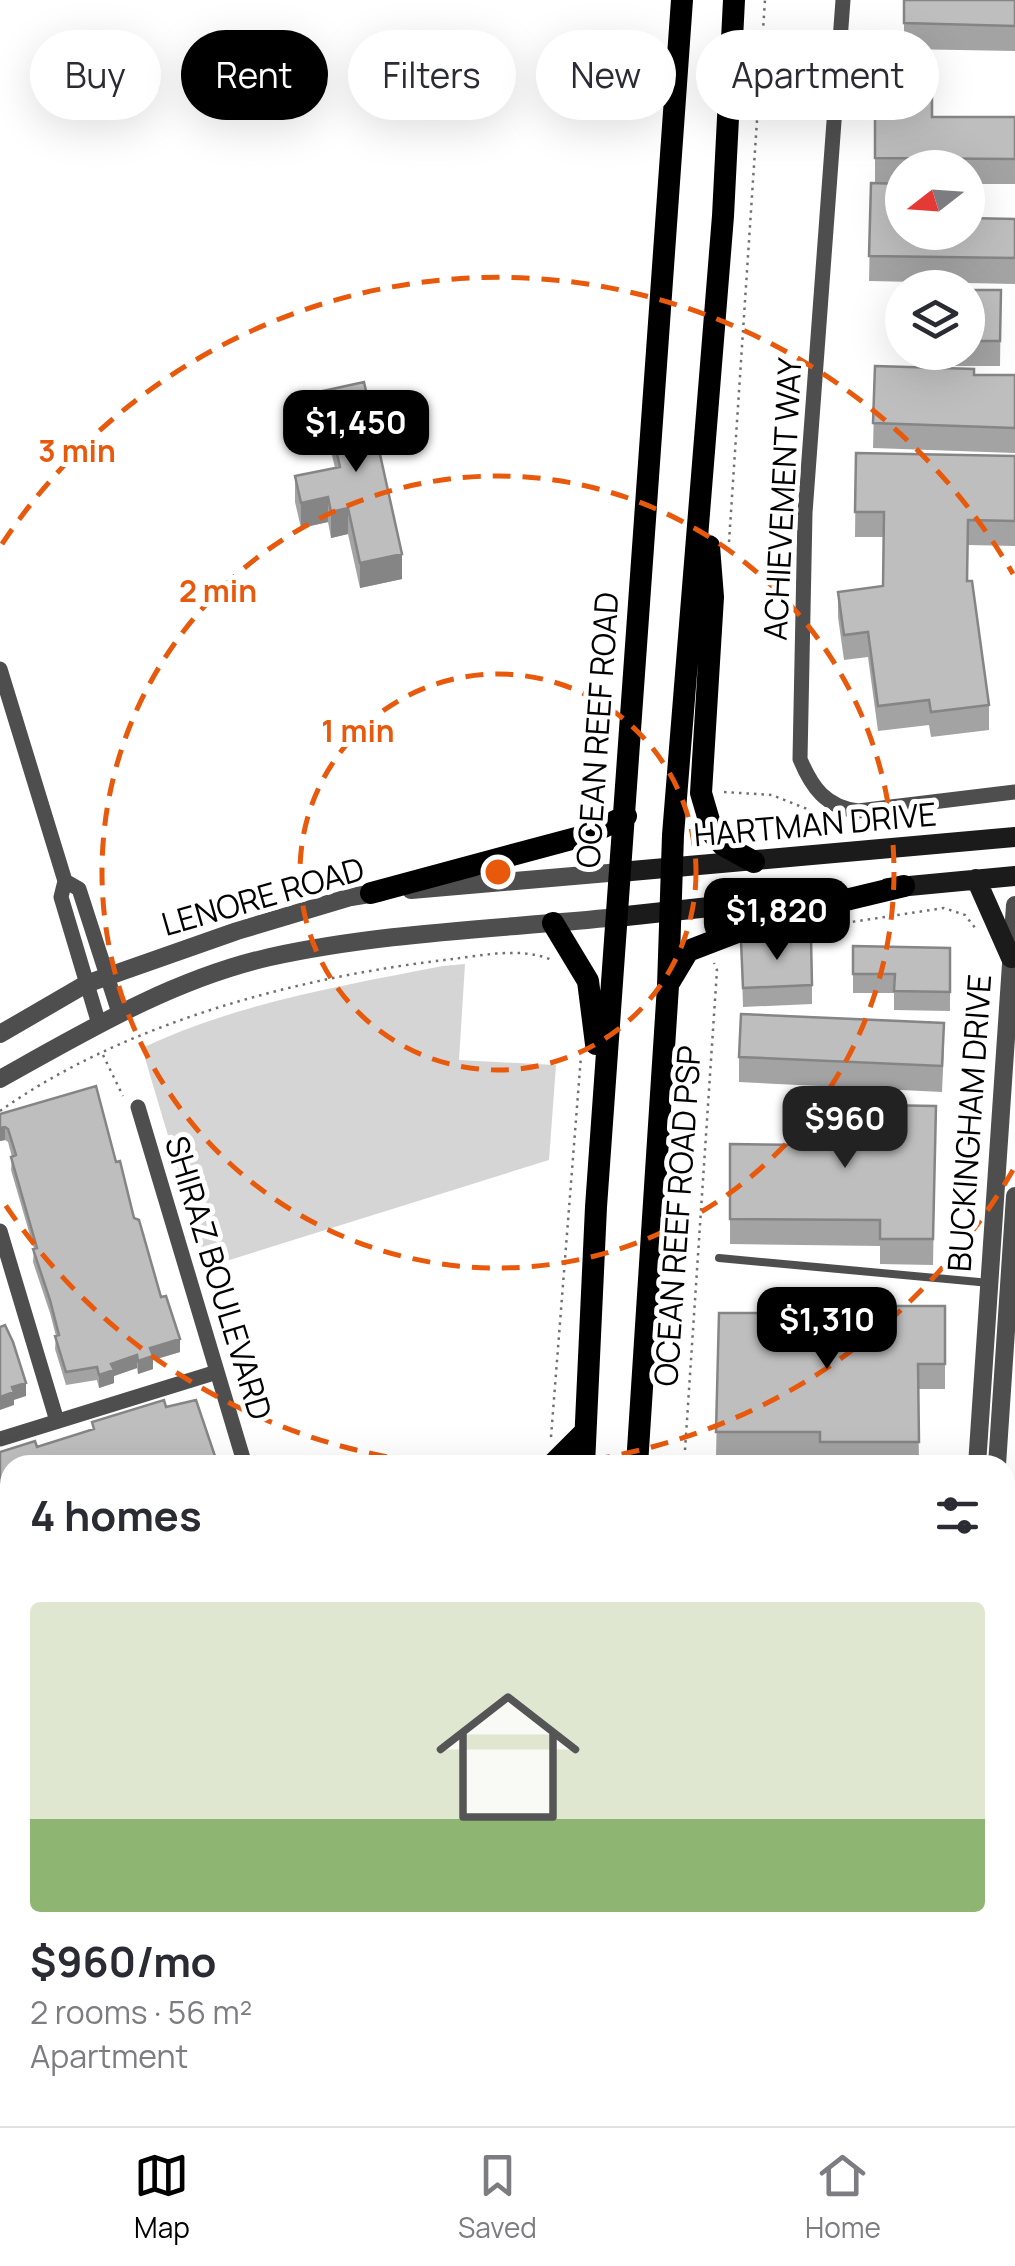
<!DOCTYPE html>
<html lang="en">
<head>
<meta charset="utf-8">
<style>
	:root { --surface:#fff; --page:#f7f7f7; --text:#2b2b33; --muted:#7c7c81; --line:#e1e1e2; --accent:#000 }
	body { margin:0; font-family:Manrope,sans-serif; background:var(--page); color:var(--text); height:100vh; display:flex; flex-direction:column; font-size:38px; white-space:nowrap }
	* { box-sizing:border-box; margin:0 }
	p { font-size:32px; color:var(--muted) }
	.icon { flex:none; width:55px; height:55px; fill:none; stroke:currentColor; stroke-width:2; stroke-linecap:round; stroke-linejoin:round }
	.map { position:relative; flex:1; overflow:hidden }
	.side { position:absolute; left:0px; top:1455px; width:1015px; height:672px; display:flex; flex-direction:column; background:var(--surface); border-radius:30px 30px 0 0; box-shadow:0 10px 40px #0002 }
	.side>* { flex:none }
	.banner { position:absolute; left:30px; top:30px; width:955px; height:90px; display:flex; gap:20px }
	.needle { width:65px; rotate:253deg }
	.controls { position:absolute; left:885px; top:150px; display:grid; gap:20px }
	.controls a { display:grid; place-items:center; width:100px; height:100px; border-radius:50%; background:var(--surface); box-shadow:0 10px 40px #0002; font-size:50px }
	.price { position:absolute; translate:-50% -85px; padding:0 22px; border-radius:20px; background:var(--accent); color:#fff; font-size:32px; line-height:65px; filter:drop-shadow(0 2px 5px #0008) }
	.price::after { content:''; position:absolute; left:50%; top:60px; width:30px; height:22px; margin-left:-15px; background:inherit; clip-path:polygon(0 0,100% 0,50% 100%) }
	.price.current { background:#222; color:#fff }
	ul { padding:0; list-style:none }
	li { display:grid; align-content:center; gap:20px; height:530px; padding:0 30px }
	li+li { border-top:2px solid var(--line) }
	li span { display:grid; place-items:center; height:310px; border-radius:10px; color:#555 }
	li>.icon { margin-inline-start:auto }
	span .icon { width:180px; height:180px; fill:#fffc; stroke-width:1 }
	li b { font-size:42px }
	h2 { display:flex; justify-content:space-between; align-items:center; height:120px; padding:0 30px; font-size:42px }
	.tag { padding:0 35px; border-radius:45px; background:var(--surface); box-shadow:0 10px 40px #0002; font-size:35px; line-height:90px }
	.tag.current { background:var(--accent); color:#fff }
	.menu { display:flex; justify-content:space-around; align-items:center; height:140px; border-top:2px solid var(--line); background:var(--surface); font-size:28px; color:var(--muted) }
	.menu a { display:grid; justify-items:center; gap:5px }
	.menu .current { color:var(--accent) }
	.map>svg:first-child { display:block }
</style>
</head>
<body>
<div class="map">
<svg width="1015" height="2126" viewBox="0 0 1015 2126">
	<rect width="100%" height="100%" fill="#fff"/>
	<!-- green -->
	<path fill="#d5d5d5" d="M465,964L459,1060L556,1065L549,1160L207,1267L142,1048C238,1003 340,986 443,966Z"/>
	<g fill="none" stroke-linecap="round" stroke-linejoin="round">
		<!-- path -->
		<path stroke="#707070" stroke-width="2.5" stroke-dasharray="2.5 5" stroke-linecap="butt" d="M729,542L765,0
			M724,792L772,795L817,813
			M838,924L944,908L965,915L976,929
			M103,1055L123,1096
			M0,1111C125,1022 302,976 453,959C484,955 522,947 552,960
			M551,1437L581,1056
			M684,1465L717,970L714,963
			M569,2118L570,2126
			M704,2118L705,2126"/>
		<!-- service -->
		<path stroke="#4e4e4e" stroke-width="8" d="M719,1258L990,1283"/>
		<!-- minor -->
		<path stroke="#4e4e4e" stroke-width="15" d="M843,0L805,513L800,759C812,788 826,807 858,811L1015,792
			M0,669L65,881L61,897L99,1024
			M65,881L79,889L119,1013
			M138,1107L245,1465
			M0,1231L57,1421
			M0,1439L217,1372
			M1005,1526H1015
			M0,1610L10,1607
			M0,1817L10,1814
			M0,2016L10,2013
			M251,2118L253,2126
			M445,2118L447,2126"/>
		<!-- tertiary -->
		<path stroke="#4e4e4e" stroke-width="18" d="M411,890L620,872
			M0,1034L86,984L237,931L351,897L381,892
			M0,1079C86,1031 173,979 270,957C384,932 501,929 617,917
			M977,1465L1015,905
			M997,1465L1015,1196
			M1005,2033L1015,2126
			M994,2118L995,2126"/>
		<!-- secondary -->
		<path stroke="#1b1b1b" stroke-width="20" d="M620,872L1015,837
			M976,879L1011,958
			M888,888L1015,876
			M617,917L839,893"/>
		<!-- primary -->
		<path stroke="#000" stroke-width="22" d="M709,546L713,597L701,793L713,834L723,845L754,862
			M371,893L587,835L626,816
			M553,923L588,981L596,1044
			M670,981L688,951L779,916L904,886
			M552,1465L585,1432
			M584,1465L596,1207L682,0
			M637,1465L668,986L673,835L723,216L734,0
			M595,2118L596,2126
			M650,2118V2126"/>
	</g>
	<!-- wall -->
	<path fill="#a3a3a3" d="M904,0H1015V51L904,49Z
		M875,91L932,117H1015V184H968V168H902V232L1015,219V284L869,281L871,183H875Z
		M968,290H1001L1000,366H923V352H968Z
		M875,366L974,375H1015V453L873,448Z
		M323,391L402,579L360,588L348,534L331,538L328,522L301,528L295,502V476L335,468L323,417Z
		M856,453L1015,456V546L968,545L967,581L989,705V730L931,737L929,725L878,731L868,657L844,660L838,617V592L883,586V537H855Z
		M741,941L812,985V1004L743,1007Z
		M853,946L950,948V1011L894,1010V993H853Z
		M944,1048L942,1092L739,1082V1057Z
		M936,1106L933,1265L880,1264V1246L730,1244V1144L811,1145Z
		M0,1114L116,1162L180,1352L153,1360V1369L138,1374L137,1368L114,1376V1383L99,1388L97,1380L66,1385L55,1349L56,1336L50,1313L33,1262L34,1249L11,1170L12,1157L8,1142L5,1140L0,1141Z
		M945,1306V1389H918L919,1465H820V1457H716L719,1313H880Z
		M10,2026V2118L226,2126H3L0,2117V2103L10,2100L0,2067V2028Z
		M479,2118H534V2126H480Z"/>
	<!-- shaded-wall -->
	<path fill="#858585" d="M328,497V522L301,528V503Z
		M348,508V534L331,538V512Z
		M402,554V579L360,588V563Z
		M5,1127V1140L0,1141V1128Z
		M180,1339V1352L153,1360V1369L138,1374V1361L150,1348Z
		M137,1355V1368L114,1376V1383L99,1388V1375L111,1364Z
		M26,1383V1396L14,1400V1405L0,1410V1397L12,1387Z
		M10,1568V1581L0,1584V1571Z
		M10,1772V1785L0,1788V1775Z
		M10,1966V1979L0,1982V1969Z
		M7,2114V2126H3V2115Z"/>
	<!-- building -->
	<path fill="#bebebe" stroke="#858585" stroke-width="2.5" d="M904,0H1015V26L904,23Z
		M875,91H932V117H1015V159L875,158Z
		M871,183L902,184V232H968V218L1015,219V258L869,256Z
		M968,290H1001L1000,341H968Z
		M875,366L974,369V375H1015V428L873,423Z
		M364,382L402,554L360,563L348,508L331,512L328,497L301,503L295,476L340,467L323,391Z
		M856,453L1015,456V521L968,520L967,581H972L989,705L931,712L929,700L878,706L868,632L844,635L838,592L883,586L884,512H855Z
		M811,938L812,985L743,988L741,941Z
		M853,946L950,948V992L894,991L895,974H853Z
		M741,1014L944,1023L942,1066L739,1057Z
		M96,1086L116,1162L120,1161L134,1218L139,1220L161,1297L166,1296L180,1339L150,1348L153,1356L138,1361L137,1355L111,1364L114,1370L99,1375L97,1367L66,1372L55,1336L59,1335L50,1300L33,1249L37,1248L11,1157L16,1155L8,1129L5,1127L0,1128V1114Z
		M811,1104L936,1106L933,1239H880V1220L730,1219V1144L811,1145Z
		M880,1306H945V1364H918L919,1442H820V1432H716L719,1313H880Z
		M5,1325L13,1342L26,1383L12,1387L14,1392L0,1397V1327Z
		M164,1400L166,1407L196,1400L218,1465H10V1568L0,1571V1452L35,1441L37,1447L94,1429L92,1422Z
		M10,1630V1772L0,1775V1633Z
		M10,1835V1966L0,1969V1838Z
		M10,2026V2087L0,2054V2028Z
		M10,2100V2118H224L226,2126H10L7,2114L3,2115L0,2104V2103Z
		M286,2118H404L407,2125L411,2124V2126H289Z
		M481,2118H534V2126H489V2123L481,2120Z
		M903,2118H958L959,2126H890L904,2124Z"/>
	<!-- distance rings -->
	<g fill="none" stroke="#e8590c" stroke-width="5" stroke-dasharray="18 12">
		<circle cx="498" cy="872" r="198"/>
		<circle cx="498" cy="872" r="396"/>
		<path d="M1013 1170A595 595 0 0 1 550 1465M446 1465A595 595 0 0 1 2 1200M2 544A595 595 0 0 1 1013 574"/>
	</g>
	<g text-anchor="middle" stroke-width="10" stroke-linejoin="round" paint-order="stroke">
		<!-- street labels -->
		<g font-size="32" fill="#000" stroke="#fff">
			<text transform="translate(783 499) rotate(-87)" y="11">ACHIEVEMENT WAY</text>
			<text transform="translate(598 730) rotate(-86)" y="11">OCEAN REEF ROAD</text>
			<text transform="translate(815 825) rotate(-5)" y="11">HARTMAN DRIVE</text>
			<text transform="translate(263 897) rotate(-16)" y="11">LENORE ROAD</text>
			<text transform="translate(970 1123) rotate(-86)" y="11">BUCKINGHAM DRIVE</text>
			<text transform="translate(678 1216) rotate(-86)" y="11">OCEAN REEF ROAD PSP</text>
			<text transform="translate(218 1278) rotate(73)" y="11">SHIRAZ BOULEVARD</text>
		</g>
	</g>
	<circle cx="498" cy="872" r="15" fill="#e8590c" stroke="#fff" stroke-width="5"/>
	<g font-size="30" text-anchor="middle" font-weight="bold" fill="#e8590c" stroke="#fff" stroke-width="10" stroke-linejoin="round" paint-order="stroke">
		<text x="77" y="462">3 min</text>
		<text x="218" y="602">2 min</text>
		<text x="358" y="742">1 min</text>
	</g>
</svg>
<div class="controls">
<a><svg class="needle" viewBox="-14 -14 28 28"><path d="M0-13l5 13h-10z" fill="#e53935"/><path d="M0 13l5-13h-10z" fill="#7c7c81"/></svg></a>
<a><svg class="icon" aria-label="layers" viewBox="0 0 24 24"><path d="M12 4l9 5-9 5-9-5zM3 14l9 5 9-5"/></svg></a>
</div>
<b class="price" style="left:356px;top:475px">$1,450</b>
<b class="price" style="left:777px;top:963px">$1,820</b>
<b class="price current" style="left:845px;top:1171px">$960</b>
<b class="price" style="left:827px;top:1372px">$1,310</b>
<div class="banner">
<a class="tag">Buy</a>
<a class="tag current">Rent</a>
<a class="tag">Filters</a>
<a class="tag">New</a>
<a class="tag">Apartment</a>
</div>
<section class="side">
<h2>4 homes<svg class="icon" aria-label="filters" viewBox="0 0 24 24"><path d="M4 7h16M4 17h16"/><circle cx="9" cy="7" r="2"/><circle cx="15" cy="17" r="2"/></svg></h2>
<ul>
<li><span style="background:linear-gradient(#dfe7d0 70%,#8fb573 0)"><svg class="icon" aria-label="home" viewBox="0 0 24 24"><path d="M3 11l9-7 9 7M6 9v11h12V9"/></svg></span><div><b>$960/mo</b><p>2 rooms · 56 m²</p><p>Apartment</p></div></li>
</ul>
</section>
</div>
<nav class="menu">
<a class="current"><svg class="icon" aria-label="map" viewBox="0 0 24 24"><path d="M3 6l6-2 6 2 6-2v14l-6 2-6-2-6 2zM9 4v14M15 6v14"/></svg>Map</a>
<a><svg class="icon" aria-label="saved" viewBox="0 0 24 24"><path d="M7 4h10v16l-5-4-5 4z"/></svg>Saved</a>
<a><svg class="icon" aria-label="home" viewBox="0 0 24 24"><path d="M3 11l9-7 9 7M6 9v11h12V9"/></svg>Home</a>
</nav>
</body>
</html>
